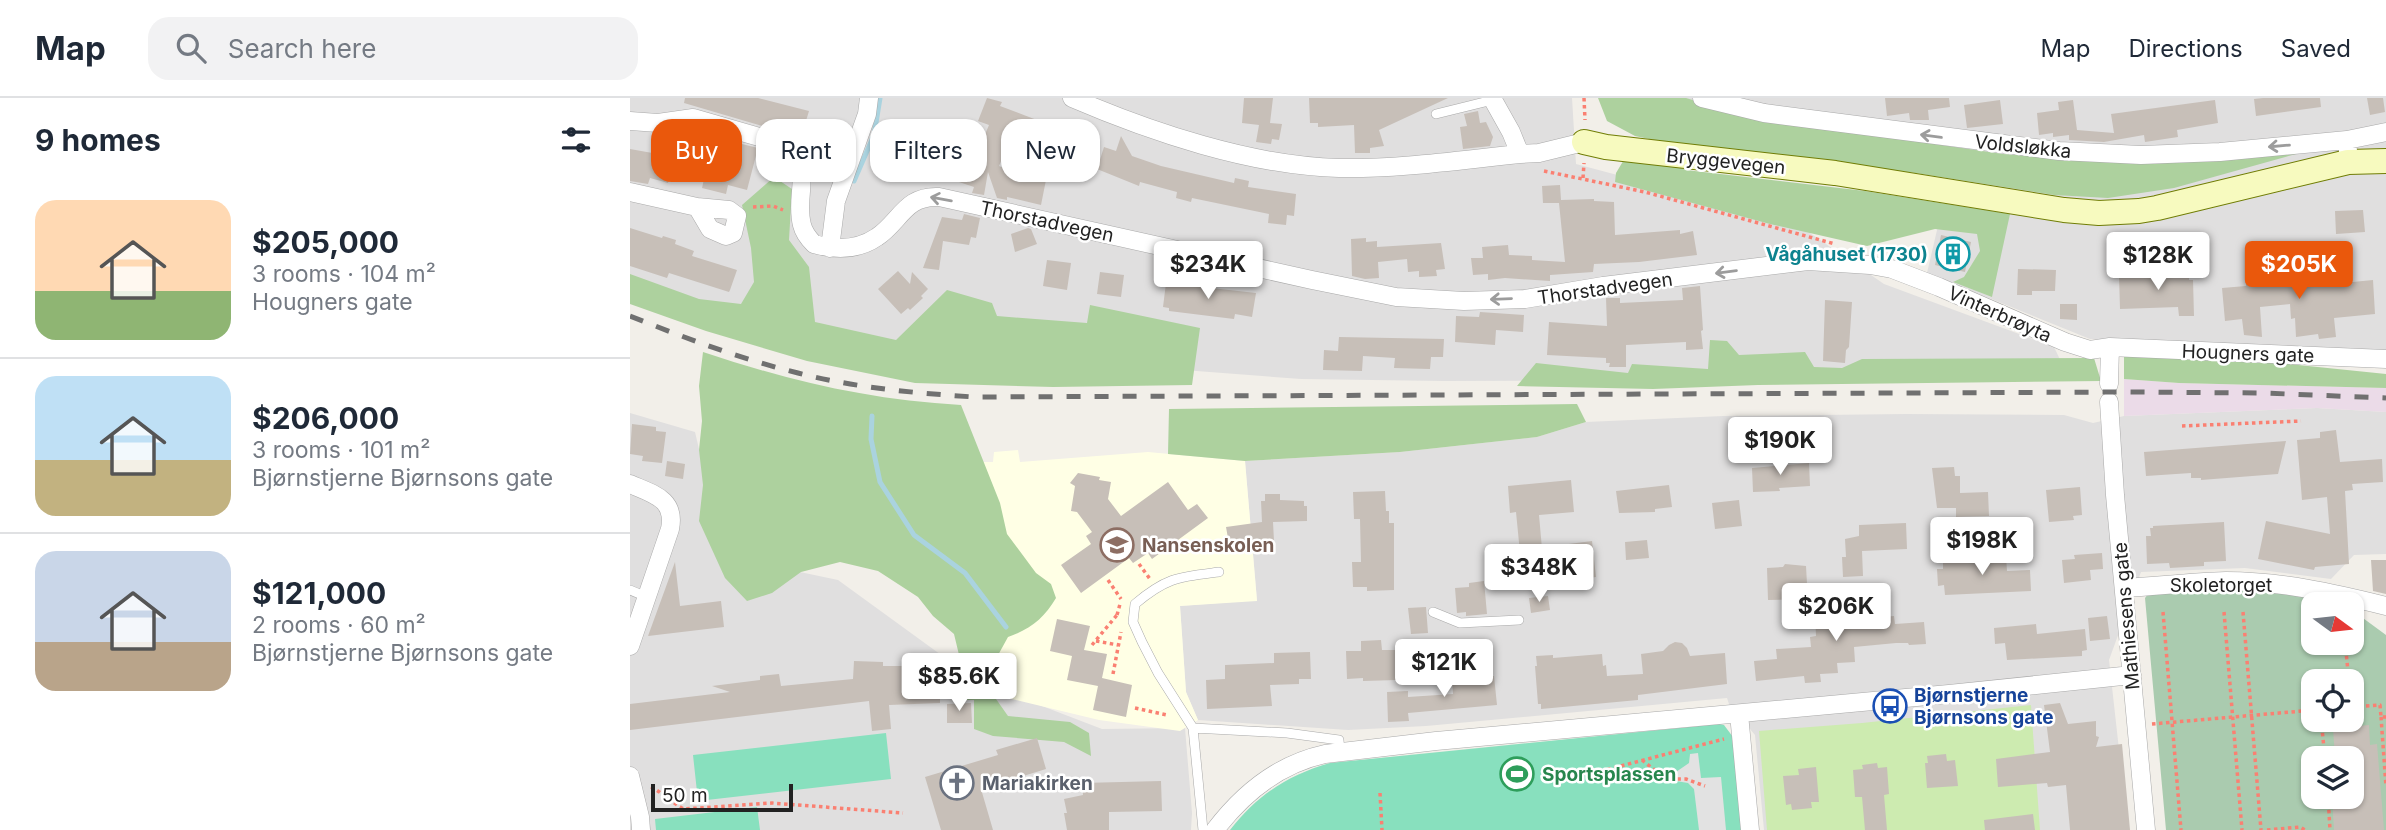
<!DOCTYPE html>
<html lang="en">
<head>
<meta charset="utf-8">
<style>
	:root { --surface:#fff; --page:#f2f2f3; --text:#1f2937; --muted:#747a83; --line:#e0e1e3; --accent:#ea580c }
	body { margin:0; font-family:Inter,sans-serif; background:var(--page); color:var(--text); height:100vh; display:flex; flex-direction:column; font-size:26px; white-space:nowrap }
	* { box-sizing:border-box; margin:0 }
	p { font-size:23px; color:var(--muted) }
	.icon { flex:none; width:38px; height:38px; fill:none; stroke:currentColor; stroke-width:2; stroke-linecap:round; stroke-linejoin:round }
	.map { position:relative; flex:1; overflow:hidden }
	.panel { display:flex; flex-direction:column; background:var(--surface); width:630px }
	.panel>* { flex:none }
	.hud { position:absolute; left:21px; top:21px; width:665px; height:63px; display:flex; gap:14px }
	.needle { width:46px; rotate:105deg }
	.tools { position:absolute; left:1671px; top:494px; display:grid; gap:14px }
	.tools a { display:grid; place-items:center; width:63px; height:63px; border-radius:14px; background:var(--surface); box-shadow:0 2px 5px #0004; font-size:35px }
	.scale { position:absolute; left:21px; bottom:18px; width:142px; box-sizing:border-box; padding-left:7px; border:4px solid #222; border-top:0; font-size:19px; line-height:24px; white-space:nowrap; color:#222; -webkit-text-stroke:5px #fff; paint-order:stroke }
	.price { position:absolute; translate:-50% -60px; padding:0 16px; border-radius:7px; background:#fff; color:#222; font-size:23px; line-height:46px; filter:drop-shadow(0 2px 4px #0008) }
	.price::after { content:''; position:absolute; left:50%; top:42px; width:21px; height:16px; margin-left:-10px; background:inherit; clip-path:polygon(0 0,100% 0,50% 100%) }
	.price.on { background:var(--accent); color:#fff }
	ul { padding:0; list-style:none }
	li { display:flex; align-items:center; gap:21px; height:175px; padding:0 35px }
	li+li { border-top:2px solid var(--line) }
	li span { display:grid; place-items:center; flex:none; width:196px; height:140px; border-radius:21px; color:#555 }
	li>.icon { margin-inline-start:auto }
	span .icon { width:84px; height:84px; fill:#fffc; stroke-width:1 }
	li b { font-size:30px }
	h2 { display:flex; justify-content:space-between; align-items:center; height:84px; padding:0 35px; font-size:30px }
	.tag { padding:0 24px; border-radius:21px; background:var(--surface); box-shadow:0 2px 5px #0004; font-size:24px; line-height:63px }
	.tag.on { background:var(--accent); color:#fff }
	header { display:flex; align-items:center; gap:42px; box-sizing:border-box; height:98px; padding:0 35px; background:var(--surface); border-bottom:2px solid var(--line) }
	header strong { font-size:33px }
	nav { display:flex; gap:38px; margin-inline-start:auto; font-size:24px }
	.search { width:490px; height:63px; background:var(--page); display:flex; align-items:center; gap:18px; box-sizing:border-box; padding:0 24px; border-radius:21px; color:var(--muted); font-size:26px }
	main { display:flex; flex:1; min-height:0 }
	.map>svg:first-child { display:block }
</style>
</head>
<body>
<header>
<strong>Map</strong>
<div class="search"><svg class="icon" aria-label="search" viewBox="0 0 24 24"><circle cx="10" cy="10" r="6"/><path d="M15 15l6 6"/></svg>Search here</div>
<nav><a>Map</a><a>Directions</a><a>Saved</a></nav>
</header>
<main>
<section class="panel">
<h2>9 homes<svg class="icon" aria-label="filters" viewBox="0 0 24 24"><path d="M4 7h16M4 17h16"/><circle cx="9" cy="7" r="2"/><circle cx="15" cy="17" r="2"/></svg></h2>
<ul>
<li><span style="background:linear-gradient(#ffd9b3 65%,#8fb573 0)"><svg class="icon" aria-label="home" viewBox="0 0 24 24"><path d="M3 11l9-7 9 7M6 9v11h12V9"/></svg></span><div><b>$205,000</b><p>3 rooms · 104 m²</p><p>Hougners gate</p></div></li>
<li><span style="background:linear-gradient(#bfe0f5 60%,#c2b280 0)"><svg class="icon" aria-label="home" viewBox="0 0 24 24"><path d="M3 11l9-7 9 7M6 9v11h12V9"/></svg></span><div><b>$206,000</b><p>3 rooms · 101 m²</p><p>Bjørnstjerne Bjørnsons gate</p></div></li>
<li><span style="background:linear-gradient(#c9d6e8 65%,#b9a48a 0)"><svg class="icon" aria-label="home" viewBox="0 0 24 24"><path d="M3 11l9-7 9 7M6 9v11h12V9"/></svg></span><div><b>$121,000</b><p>2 rooms · 60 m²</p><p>Bjørnstjerne Bjørnsons gate</p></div></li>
</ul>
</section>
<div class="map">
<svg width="1756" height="732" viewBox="0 0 1756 732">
	<rect width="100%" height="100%" fill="#f2efe9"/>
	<!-- residential -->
	<path fill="#e0dfdf" d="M0,0H942L946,66L1164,124L1254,186L1424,249L1436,274L1101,282L814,283L671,281L160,242L0,192Z
		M1052,0H1756V260L1460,241L1297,175L1325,55L1091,17Z
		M1687,310L1756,314V456L1724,457L1701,481L1615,470L1511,474L1479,562L1498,732H1134L1125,637L1099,606L1097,600L796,628L718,632L568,622L556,594L550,508L627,502L615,363L770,354L907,339L956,324L1093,318L1276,316L1434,317L1463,325L1494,318Z
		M0,315L65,334L94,458L208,482L347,583L472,631L555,630L562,715L561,732H0Z"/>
	<!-- industrial -->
	<path fill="#ebdbe8" d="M1494,281L1549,285L1756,290V314L1687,310L1494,318Z"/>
	<!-- education -->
	<path fill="#ffffe5" d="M388,352L390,364L518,354L615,363L627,503L550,508L556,594L568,622L550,633L469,622L374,599L358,568L338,398L353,364H363L364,354Z"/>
	<!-- grass -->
	<path fill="#cdebb0" d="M1401,607L1410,732H1137L1129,633L1232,625Z"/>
	<!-- forest -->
	<path fill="#add19e" d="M968,0H1056L1119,19L1373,56L1468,63L1657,53L1666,56L1544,90L1478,100L1424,97L1285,75L1038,45L1005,38L977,23Z
		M995,60L1047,68L1056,72L1235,93L1380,116L1362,199L1323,184L1334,179L1350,153L1347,136L1305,131L1237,148L1140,126L985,84L986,75Z
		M144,79L162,91L159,142L179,169L185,224L266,242L317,192L362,205L367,218L457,225L460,207L570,230L562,287L423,289L285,285L177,263L76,233L0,206V176L69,201L111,206L124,184L121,150L112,107Z
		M1080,242L1097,243L1109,257L1175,254L1184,269L1212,270L1232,261L1464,260L1471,283L1128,287L1023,291L887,288L906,265L998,275L1002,266L1078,271Z
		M73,254C160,283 239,302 331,307L370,405L377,436L406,475L421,486L426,500C414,520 401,531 378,539L367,559L366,601L378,618L440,624L459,635L461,658L434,644L363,638L344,631V602H332L330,561L324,536L303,518L288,499L248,473L210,464L171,474L142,495L117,503L95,480L69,423L73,387L69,352L72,323L69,288Z
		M1494,257L1582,258L1756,276V290L1549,285L1494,281Z
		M947,306L956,324L907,339L770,354L615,363L538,356L539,311Z"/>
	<!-- cemetery -->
	<path fill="#aacbaf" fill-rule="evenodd" d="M1570,491C1618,492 1666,495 1714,506H1684V544H1722V512L1756,537V732H1536L1515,500L1519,495ZM1684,583H1722V621H1684ZM1684,660H1722V698H1684Z"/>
	<!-- pitch -->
	<path fill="#88e0be" d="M1089,626L1094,627L1103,639L1113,732H600C627,697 658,677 700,665Z
		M256,635L261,681L68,703L63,657Z
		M127,709L130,732H26L25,721Z"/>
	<!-- parking -->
	<path fill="#e2e2e2" d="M1068,655L1071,680L1091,679L1096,732H1069L1064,691L1058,685L1046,683V674L1059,665L1060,656Z"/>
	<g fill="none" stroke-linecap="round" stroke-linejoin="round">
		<!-- stream -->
		<path stroke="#aad3df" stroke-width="5" d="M224,83L244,37L250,0
			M242,318L241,341L250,384L284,437L335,475L376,529"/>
	</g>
	<!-- building -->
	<path fill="#c7bfb8" d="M55,0H128L179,13L172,36L147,29L146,32L54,5Z
		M357,0L372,4L370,8L425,29L427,25L441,31L431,58L381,39L369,68L376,71V73L416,82L411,107L377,99V102L367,100L358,74L354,97L342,95L344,89L326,83L335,60L344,63L359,27L348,23Z
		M614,0H643L640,25L652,26L649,42L642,41L641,46L626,44L629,27L612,25Z
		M679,0H818L749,32L754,48L740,50V55H725L724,27L688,29V25H680Z
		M1255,0H1319L1320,9L1298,12L1299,22H1280L1279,15L1257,18Z
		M1633,0H1690L1691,9L1626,18L1624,1Z
		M1737,0H1753L1755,14L1740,17Z
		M1370,2L1373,26L1337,30L1334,7Z
		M1443,2L1447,32L1484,35L1481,16L1585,2L1588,25L1547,32L1548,39L1515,44L1514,37L1474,44L1439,42V37L1423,39V35L1409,37L1407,15L1429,12L1428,4Z
		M848,13L850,25L856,24L863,39L860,48L833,51L830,29L837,28L834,16Z
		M491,38L502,58L531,68L604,85L605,80L619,83L618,89L666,96L664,118L657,117L656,127L638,125L639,116L562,100L561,104L546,100L547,94L510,84L509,88L467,71L474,49L486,53Z
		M282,39H297V71L284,72V75H267V45H282Z
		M100,43L128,50L117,92L98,87L96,96L72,90L74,81L42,73L38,85L20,80L18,86L0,83V51L28,56L29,54L59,62L61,54L64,55L65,50L97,59Z
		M930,87L931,102L964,101V103L984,104L985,137L1050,132V136L1063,133L1067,157L1009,164L964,166L963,174L920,177V183L875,180L858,182V176L843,177L841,160H853L852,149L878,147L879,157L902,158V162L935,164L929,105H913L912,88Z
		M1733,112L1735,134L1706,136L1705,113Z
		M334,116L350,120L346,140L341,139L339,147L313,143L309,172L293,170L312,119L332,122Z
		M0,130L32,140L33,138L46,142L45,146L64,153L62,158L107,172L100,192L99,194L39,175L37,180L0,168Z
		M398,130L401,131L407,146L385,154L381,136Z
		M1311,137L1341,144L1335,174L1305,167Z
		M736,140V144L747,143V149L811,145L815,171L806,172L807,178L789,179V173L778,174L777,161L748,164L749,180L735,181L722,178L721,141Z
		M417,162L441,165L437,192L413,188Z
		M1679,162L1682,188L1743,182L1745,216L1704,220L1706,239L1689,241L1688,236L1666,239L1665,220L1661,221L1660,206L1630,209L1632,239L1614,237L1612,221L1595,223L1592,190L1616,188V185L1651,183L1649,165Z
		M1388,171L1426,172L1425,193H1402V197H1387Z
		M268,173L280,186L282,174L298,191L291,198L293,200L280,212L278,210L271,216L248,191Z
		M470,174L494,177L491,199L467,196Z
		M1559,174V182H1563L1564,218H1549L1548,209L1490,211L1489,177Z
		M536,185L626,195L622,219L605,216L604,221L539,213V210L533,209Z
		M1070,188L1073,232L1071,233L1073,251L1056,252V244L996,247V269H979L980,265H976V260L917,257L919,224L977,228L976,200H990V205L1053,202L1052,190Z
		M1195,202L1222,204L1219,249L1216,252L1215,265L1193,263Z
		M1430,206H1447V222L1430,221Z
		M850,214L894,217L893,234L866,232L865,247L825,244L826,218L849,219Z
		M709,239L814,241L813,259H801L800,271L764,270L765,260L733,258L732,273L693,272L694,252L708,253Z
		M2,326L26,329V333L36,334L32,365L12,363L13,358L0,356Z
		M1706,332L1710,364L1752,361L1753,384L1722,386L1723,392L1715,393L1719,466L1685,469L1684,472L1628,461L1636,423L1700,436L1697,399L1672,402L1667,342L1690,340V334Z
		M1656,343L1648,376L1571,382V380H1561V375L1516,378L1514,354Z
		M37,363L55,366L53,381L35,378Z
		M1179,365L1180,388L1149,390L1150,393L1123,394L1122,370Z
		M1324,369L1325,378H1330V395L1358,394L1359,418L1326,419V410H1307L1302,370Z
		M448,375L470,379L469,382L481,384L478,401L491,418L538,384L558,412L567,406L578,420L522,461L518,455L503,465L499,460L451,495L431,467L461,446L456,438L462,434L447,414L441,413L445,388L440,385Z
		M941,382L944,414L909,417L913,462L891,465L886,414L880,415L878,388Z
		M1039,387L1042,409L1025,411V414L989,415L986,393Z
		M1450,389L1452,417L1443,418L1444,422L1419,424L1416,392Z
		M755,393L756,413H759V425H764V492L737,493V489H723L722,464H731L730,421H724L723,394Z
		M635,396H650V402L674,403V408H677V423L643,424L644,443L625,442L599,446L596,429L632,424L631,403H635Z
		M1109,402L1112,428L1085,431L1082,405Z
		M1594,424L1596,463L1574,464V468L1540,470L1539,465L1517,466L1516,438H1521L1520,430H1523V428Z
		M1276,425L1277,451L1232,453L1233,478L1213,479L1212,459H1216L1215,441L1229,438V427Z
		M1017,442L1019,460L996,462L995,444Z
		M962,443L966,479L927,484L923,448Z
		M1472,455L1473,471L1460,472L1461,482L1434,485L1432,462L1445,461L1444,457Z
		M1376,458L1377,473L1400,472L1401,493L1315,497L1314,487L1308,488L1307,471H1313V461Z
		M1741,462H1756V496L1743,493Z
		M45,464L50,508L91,503L94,529L18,538Z
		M1155,466L1176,468L1177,486H1180V501L1138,502L1137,470L1153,469Z
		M854,483L857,516L836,518V514L827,515L825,490L839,489V485Z
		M1205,491L1206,523L1264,518L1265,526L1294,524L1296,546L1279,547L1278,545H1266L1224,549L1225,564L1207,565L1208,575L1190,576L1191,584L1175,585L1174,578L1126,583L1124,563L1147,561L1146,551L1181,549L1180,539L1186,538L1184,492Z
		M918,498L920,512L901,515L899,500Z
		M796,509L798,535L781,536L778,510Z
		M1477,518L1480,541L1460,543L1458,520Z
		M427,521L460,528L454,552L477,556L472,580L502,587L496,619L463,612L468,588L437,582L442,558L420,553Z
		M1406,526L1407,536L1455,531L1457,552L1452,553V558L1377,562L1375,545L1365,546L1364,530Z
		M751,542L752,552H766L767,582L733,583V580L717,581L716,553H731V543Z
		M1045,544L1052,545L1057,550L1060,558L1095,555L1097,586L1008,597V602L911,611V606H908L905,568H907L906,558L923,557V560L972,556L973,568L976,567L977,578L1013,576L1011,556L1033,553L1039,547Z
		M680,554L681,581H669V586L640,587L642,608L577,611L576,582L595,581V567L644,565V555Z
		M224,563L253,564V568H320L310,580V605L259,607L261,631L242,633L239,603L0,632V606L100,594L82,588L130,582V578L149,576L151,588L223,581Z
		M864,578L867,607L778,615L779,623L758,624L757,594L778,593V599L823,596L822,582Z
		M341,605L342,625H317V606Z
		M1430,605L1438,626L1466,623V638L1469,639L1466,649L1492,646L1500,732H1440L1436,687L1418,689L1417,685L1368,689L1366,661L1420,654L1414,607Z
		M1739,627L1740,647L1747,646L1754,732H1704L1702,698H1722V660H1705L1703,630Z
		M407,640L416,671L351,691L363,732H311L295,679L368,657L366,652Z
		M1316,656L1317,663L1325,662L1328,688L1297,690L1295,665H1298L1297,658Z
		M1247,665L1248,670L1257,669L1259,696L1254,697L1257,732H1235L1232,699H1225L1223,672L1233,671L1232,667Z
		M1186,669L1189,704H1181L1182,710L1162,712L1161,706L1156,707L1153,678L1169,677L1168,671Z
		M531,683L532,713L479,714V732H437L434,715H437L434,701L453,697L452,685Z
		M1403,716L1405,732H1355L1354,722Z"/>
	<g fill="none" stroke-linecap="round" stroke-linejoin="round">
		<defs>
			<path id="lane" d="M806,16L863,2
				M0,492L17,499
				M803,514L830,525L889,522
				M563,630L528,575L512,544L503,524L505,506C537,479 549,479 589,474
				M573,732L563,630L657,635L709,642L710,654"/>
			<path id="street" d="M442,0C521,34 622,68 709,70C770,71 830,62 890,56L909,55L954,44
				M862,0L881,34L890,56
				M1072,0L1134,15L1429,53L1511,57L1590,54L1717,42
				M0,23L28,25L63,20L157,47C184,72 164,97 172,127C174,135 179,141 184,146C205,152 228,152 247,139C270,124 275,97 309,99L682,182L766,199L834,203L895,201L973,188L1178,163L1240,167L1262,171L1309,189L1435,244L1460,252L1480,249L1756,261
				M1718,53L1717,42L1756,34
				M0,94L67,109L99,112L107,118L103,135L96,138L80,131L67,109
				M200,150L206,103L237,16L239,0
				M1479,286L1480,249
				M1479,304L1485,397L1516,732
				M0,386C23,396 46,401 40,431L0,548
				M1494,490C1528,488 1562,484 1596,483C1650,483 1704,495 1756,508
				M1109,616L1120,732
				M0,678L10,719L11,732
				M585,732C614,694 649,666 695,656L806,643L1319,596L1502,577"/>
			<path id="secondary" d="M954,44L976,49L1205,75L1434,112L1469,115L1509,113L1527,110L1718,64L1756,63"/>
		</defs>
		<!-- lane casing -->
		<use href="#lane" stroke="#a9a9a9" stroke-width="10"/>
		<!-- street casing -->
		<use href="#street" stroke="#a9a9a9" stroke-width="19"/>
		<!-- secondary casing -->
		<use href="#secondary" stroke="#707d05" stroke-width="26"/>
		<!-- path -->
		<path stroke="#fa8072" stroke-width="3.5" stroke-dasharray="3.5 3.5" stroke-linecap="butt" d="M954,0L955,22
			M914,73L1015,94L1205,146
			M953,80L954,65
			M123,109L143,108L153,112
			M1552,328L1671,323
			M509,466L520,481
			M478,482L491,501
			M1533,514L1551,732
			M1594,514L1612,732
			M1613,514L1631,732
			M487,517L490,506
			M466,543L488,547
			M1715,544L1719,583
			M462,547L487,517
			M483,576L491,534
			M1722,609L1750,607L1751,619H1756
			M505,610L537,617
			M1751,619L1756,688
			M1691,621L1695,660
			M1722,621V628
			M1522,626L1684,612
			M1012,662L1036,681H1056L1075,688
			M964,675L1094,641
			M21,689C33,695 42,705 54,711L142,705L273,715
			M750,695L752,732
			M1698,698L1700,732
			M1637,732L1670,729L1675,732"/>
		<!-- lane -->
		<use href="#lane" stroke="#fff" stroke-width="9"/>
		<!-- street -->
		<use href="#street" stroke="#fff" stroke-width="18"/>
		<!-- secondary -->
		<use href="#secondary" stroke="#f7fabf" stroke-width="24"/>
		<!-- rail -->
		<path stroke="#707070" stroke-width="5" stroke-dasharray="14 14" stroke-linecap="butt" d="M0,218C55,240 111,261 168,275C226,290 285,295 344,299L1499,294L1633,295L1756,300"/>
	</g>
	<!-- one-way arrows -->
	<defs><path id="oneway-shaft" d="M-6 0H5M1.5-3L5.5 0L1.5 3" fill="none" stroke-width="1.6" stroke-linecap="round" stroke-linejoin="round" transform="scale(1.75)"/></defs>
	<g stroke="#9c9c9c">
		<use href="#oneway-shaft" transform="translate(1301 38) rotate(-172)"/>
		<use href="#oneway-shaft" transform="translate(1649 48) rotate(175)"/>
		<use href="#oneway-shaft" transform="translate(311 101) rotate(-170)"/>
		<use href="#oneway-shaft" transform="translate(1096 174) rotate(173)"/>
		<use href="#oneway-shaft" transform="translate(871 201) rotate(178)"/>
	</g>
	<!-- icons -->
	<defs>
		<symbol id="building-ring" viewBox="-11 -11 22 22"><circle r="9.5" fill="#fff" stroke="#0f9aa8" stroke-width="1.5"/><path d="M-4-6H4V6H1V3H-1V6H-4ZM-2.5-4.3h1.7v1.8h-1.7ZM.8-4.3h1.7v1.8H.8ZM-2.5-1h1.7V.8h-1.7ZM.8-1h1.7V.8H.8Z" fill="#0f9aa8"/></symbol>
		<symbol id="school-ring" viewBox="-11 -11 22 22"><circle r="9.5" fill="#fff" stroke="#8d6e63" stroke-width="1.5"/><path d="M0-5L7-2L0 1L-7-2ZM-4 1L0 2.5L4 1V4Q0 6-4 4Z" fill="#8d6e63"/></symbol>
		<symbol id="bus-ring" viewBox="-11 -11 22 22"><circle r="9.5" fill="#fff" stroke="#1a4fb4" stroke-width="1.5"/><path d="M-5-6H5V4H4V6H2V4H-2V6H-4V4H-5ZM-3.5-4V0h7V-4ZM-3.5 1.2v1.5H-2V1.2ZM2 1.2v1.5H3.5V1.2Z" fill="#1a4fb4"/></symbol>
		<symbol id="stadium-ring" viewBox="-11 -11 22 22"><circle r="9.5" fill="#fff" stroke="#2e9e5b" stroke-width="1.5"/><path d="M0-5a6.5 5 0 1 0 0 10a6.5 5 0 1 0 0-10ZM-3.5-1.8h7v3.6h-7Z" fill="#2e9e5b"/></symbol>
		<symbol id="church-ring" viewBox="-11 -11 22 22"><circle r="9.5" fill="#fff" stroke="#6b7280" stroke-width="1.5"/><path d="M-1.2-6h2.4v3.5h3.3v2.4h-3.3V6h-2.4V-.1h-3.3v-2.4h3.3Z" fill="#6b7280"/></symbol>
	</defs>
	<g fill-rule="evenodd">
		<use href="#building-ring" x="1304" y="137" width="38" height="38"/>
		<use href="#school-ring" x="468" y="428" width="38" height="38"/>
		<use href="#bus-ring" x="1241" y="589" width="38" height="38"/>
		<use href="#stadium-ring" x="868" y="657" width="38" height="38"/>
		<use href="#church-ring" x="308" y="666" width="38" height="38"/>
	</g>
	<g text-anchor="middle" stroke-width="5" stroke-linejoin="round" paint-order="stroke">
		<!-- street labels -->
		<g font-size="19" fill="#222" stroke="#fff">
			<text transform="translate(1393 48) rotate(6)" y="7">Voldsløkka</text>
			<text transform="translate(1096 63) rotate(6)" y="7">Bryggevegen</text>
			<text transform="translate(417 123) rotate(12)" y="7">Thorstadvegen</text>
			<text transform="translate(975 190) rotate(-8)" y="7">Thorstadvegen</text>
			<text transform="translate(1370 216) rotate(24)" y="7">Vinterbrøyta</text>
			<text transform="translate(1618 255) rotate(2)" y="7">Hougners gate</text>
			<text x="1591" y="494">Skoletorget</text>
			<text transform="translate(1496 518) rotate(-95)" y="7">Mathiesens gate</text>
		</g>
		<!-- culture labels -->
		<g font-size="19" font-weight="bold" fill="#0d838f" stroke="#fff" text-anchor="end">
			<text x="1298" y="163">Vågåhuset (1730)</text>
		</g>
		<!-- education labels -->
		<g font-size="19" font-weight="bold" fill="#785e54" stroke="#fff" text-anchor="start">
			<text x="512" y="454">Nansenskolen</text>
		</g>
		<!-- transit labels -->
		<g font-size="19" font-weight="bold" fill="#164399" stroke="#fff" text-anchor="start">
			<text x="1284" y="604">Bjørnstjerne<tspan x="1284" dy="22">Bjørnsons gate</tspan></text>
		</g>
		<!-- leisure labels -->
		<g font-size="19" font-weight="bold" fill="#27864d" stroke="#fff" text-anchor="start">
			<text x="912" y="683">Sportsplassen</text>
		</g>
		<!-- worship labels -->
		<g font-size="19" font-weight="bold" fill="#5b616d" stroke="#fff" text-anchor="start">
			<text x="352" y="692">Mariakirken</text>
		</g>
	</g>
</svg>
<div class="tools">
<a><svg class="needle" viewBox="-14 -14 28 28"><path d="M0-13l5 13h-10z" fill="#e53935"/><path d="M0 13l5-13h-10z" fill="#747a83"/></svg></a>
<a><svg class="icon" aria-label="locate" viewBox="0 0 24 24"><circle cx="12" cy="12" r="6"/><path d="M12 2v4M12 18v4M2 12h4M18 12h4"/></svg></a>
<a><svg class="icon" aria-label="layers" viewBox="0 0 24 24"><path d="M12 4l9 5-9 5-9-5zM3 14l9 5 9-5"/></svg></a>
</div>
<div class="scale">50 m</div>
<b class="price" style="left:1528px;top:194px">$128K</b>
<b class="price" style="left:578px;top:203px">$234K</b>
<b class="price on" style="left:1669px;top:203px">$205K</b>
<b class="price" style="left:1150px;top:379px">$190K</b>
<b class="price" style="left:1352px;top:479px">$198K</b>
<b class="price" style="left:909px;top:506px">$348K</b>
<b class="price" style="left:1206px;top:545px">$206K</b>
<b class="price" style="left:814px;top:601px">$121K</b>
<b class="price" style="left:329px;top:615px">$85.6K</b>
<div class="hud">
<a class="tag on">Buy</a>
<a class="tag">Rent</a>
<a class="tag">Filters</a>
<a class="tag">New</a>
</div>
</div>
</main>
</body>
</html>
